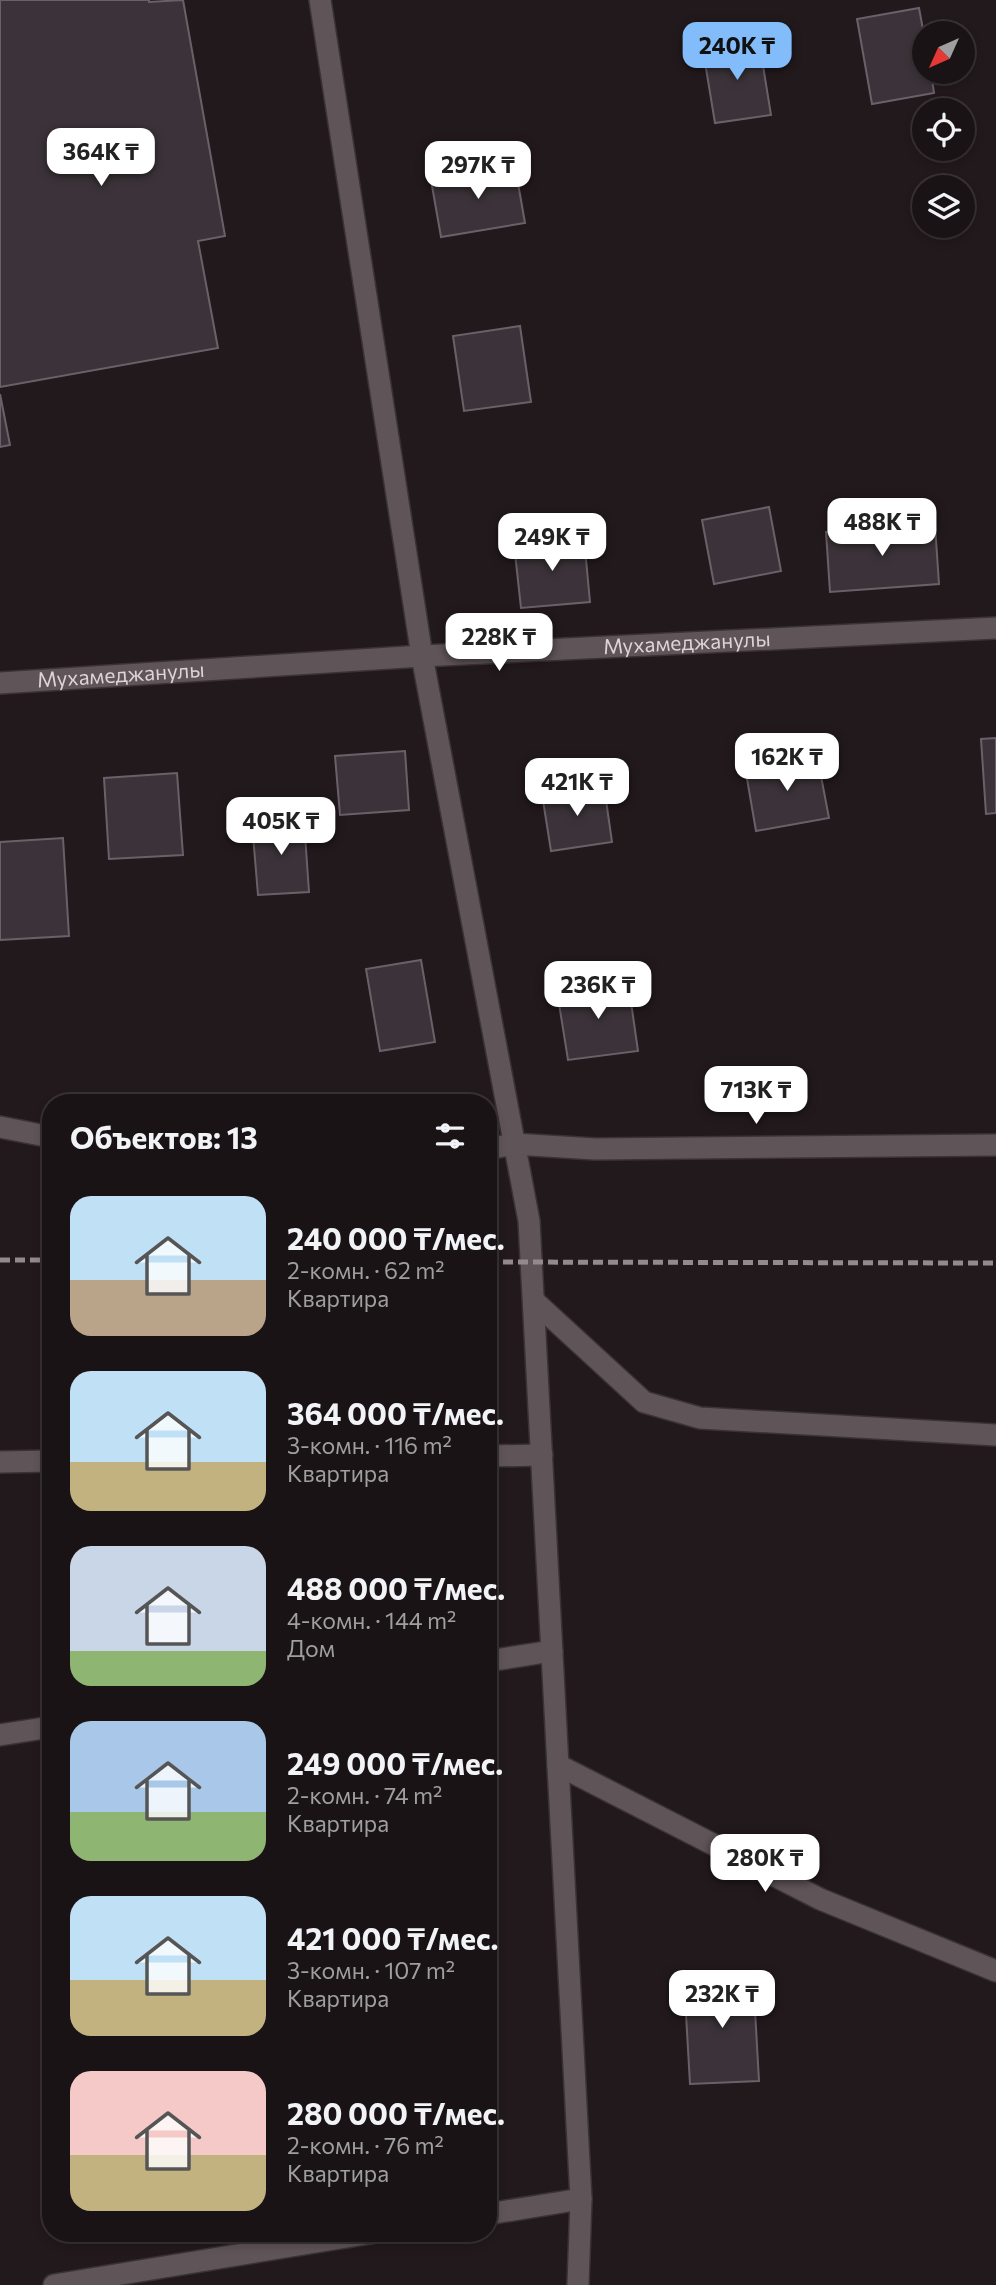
<!DOCTYPE html>
<html lang="ru">
<head>
<meta charset="utf-8">
<style>
	:root { --surface:#1a1315; --page:#272022; --text:#f1f3f6; --muted:#9f9ea0; --line:#383234; --accent:#83bcfb }
	body { margin:0; font-family:Commissioner,sans-serif; background:var(--page); color:var(--text); height:100vh; display:flex; flex-direction:column; font-size:26px; white-space:nowrap }
	* { box-sizing:border-box; margin:0 }
	p { font-size:23px; color:var(--muted) }
	.icon { flex:none; width:38px; height:38px; fill:none; stroke:currentColor; stroke-width:2; stroke-linecap:round; stroke-linejoin:round }
	.map { position:relative; flex:1; overflow:hidden }
	.drawer { position:absolute; left:42px; top:1094px; width:455px; height:1148px; display:flex; flex-direction:column; background:var(--surface); border-radius:28px; box-shadow:0 4px 10px #0003,0 0 0 2px var(--line) }
	.drawer>* { flex:none }
	.needle { width:46px; rotate:225deg }
	.tools { position:absolute; left:912px; top:21px; display:grid; gap:14px }
	.tools a { display:grid; place-items:center; width:63px; height:63px; border-radius:50%; background:var(--surface); box-shadow:0 4px 10px #0003,0 0 0 2px var(--line); font-size:35px }
	.price { position:absolute; translate:-50% -60px; padding:0 16px; border-radius:14px; background:#fff; color:#222; font-size:23px; line-height:46px; filter:drop-shadow(0 2px 4px #0008) }
	.price::after { content:''; position:absolute; left:50%; top:42px; width:21px; height:16px; margin-left:-10px; background:inherit; clip-path:polygon(0 0,100% 0,50% 100%) }
	.price.current { background:var(--accent); color:#111 }
	ul { padding:0; list-style:none }
	li { display:flex; align-items:center; gap:21px; height:175px; padding:0 28px }
	li span { display:grid; place-items:center; flex:none; width:196px; height:140px; border-radius:21px; color:#555 }
	li>.icon { margin-inline-start:auto }
	span .icon { width:84px; height:84px; fill:#fffc; stroke-width:1 }
	li b { font-size:30px }
	h2 { display:flex; justify-content:space-between; align-items:center; height:84px; padding:0 28px; font-size:30px }
	.map>svg:first-child { display:block }
</style>
</head>
<body>
<div class="map">
<svg width="996" height="2285" viewBox="0 0 996 2285">
	<rect width="100%" height="100%" fill="#22191c"/>
	<!-- building -->
	<path fill="#3b3339" stroke="#6a6168" stroke-width="2" d="M0,0H149V2L183,0L225,236L198,241L218,348L0,387Z
		M919,8L924,35V72H931L934,93L872,104L857,19Z
		M759,41L771,115L715,123L703,50Z
		M515,166L525,223L441,237L431,180Z
		M520,326L531,402L464,411L453,336Z
		M0,394L10,445L0,447Z
		M769,507L781,571L714,584L702,520Z
		M935,525L939,584L830,592L826,532Z
		M584,538L590,602L521,608L514,544Z
		M996,738V813L986,814L981,739Z
		M405,751L409,810L340,815L335,756Z
		M817,755L829,818L756,831L745,767Z
		M177,773L183,855L109,859L104,778Z
		M604,786L612,842L551,851L542,794Z
		M304,820L309,892L258,895L252,823Z
		M63,838L69,936L0,940V842Z
		M421,960L435,1042L380,1051L366,969Z
		M628,981L638,1051L568,1060L557,991Z
		M753,1975L759,2081L690,2084L684,1979Z"/>
	<g fill="none" stroke-linecap="round" stroke-linejoin="round">
		<defs>
			<g id="street">
				<path d="M320,0L422,656L529,1221L581,2199L578,2285"/>
				<path id="s1" d="M0,683L422,656L996,628"/>
				<path d="M0,1127L51,1137"/>
				<path d="M488,1149L514,1144L595,1149L996,1145"/>
				<path d="M534,1301L644,1402L700,1418L996,1435"/>
				<path d="M488,1456L542,1455"/>
				<path d="M0,1462L51,1461"/>
				<path d="M488,1661L552,1651"/>
				<path d="M0,1735L51,1727"/>
				<path d="M558,1765L820,1899L996,1971"/>
				<path d="M488,2214L581,2199"/>
				<path d="M54,2285L371,2233"/>
			</g>
		</defs>
		<!-- street casing -->
		<use href="#street" stroke="#393335" stroke-width="24"/>
		<!-- street -->
		<use href="#street" stroke="#5f5458" stroke-width="21"/>
		<!-- rail -->
		<path stroke="#928a8d" stroke-width="5" stroke-dasharray="10 5" stroke-linecap="butt" d="M0,1260H51
			M488,1262L996,1263"/>
	</g>
	<g text-anchor="middle" stroke-width="6" stroke-linejoin="round" paint-order="stroke">
		<!-- street labels -->
		<g font-size="21" fill="#dcd5d7" stroke="#181013">
			<text dy="7" stroke="none"><textPath href="#s1" startOffset="688">Мухамеджанулы</textPath></text>
			<text dy="7" stroke="none"><textPath href="#s1" startOffset="121">Мухамеджанулы</textPath></text>
		</g>
	</g>
</svg>
<div class="tools">
<a><svg class="needle" viewBox="-14 -14 28 28"><path d="M0-13l5 13h-10z" fill="#e53935"/><path d="M0 13l5-13h-10z" fill="#9f9ea0"/></svg></a>
<a><svg class="icon" aria-label="locate" viewBox="0 0 24 24"><circle cx="12" cy="12" r="6"/><path d="M12 2v4M12 18v4M2 12h4M18 12h4"/></svg></a>
<a><svg class="icon" aria-label="layers" viewBox="0 0 24 24"><path d="M12 4l9 5-9 5-9-5zM3 14l9 5 9-5"/></svg></a>
</div>
<b class="price current" style="left:737px;top:82px">240K ₸</b>
<b class="price" style="left:101px;top:188px">364K ₸</b>
<b class="price" style="left:478px;top:201px">297K ₸</b>
<b class="price" style="left:882px;top:558px">488K ₸</b>
<b class="price" style="left:552px;top:573px">249K ₸</b>
<b class="price" style="left:499px;top:673px">228K ₸</b>
<b class="price" style="left:787px;top:793px">162K ₸</b>
<b class="price" style="left:577px;top:818px">421K ₸</b>
<b class="price" style="left:281px;top:857px">405K ₸</b>
<b class="price" style="left:598px;top:1021px">236K ₸</b>
<b class="price" style="left:756px;top:1126px">713K ₸</b>
<b class="price" style="left:765px;top:1894px">280K ₸</b>
<b class="price" style="left:722px;top:2030px">232K ₸</b>
<section class="drawer">
<h2>Объектов: 13<svg class="icon" aria-label="filters" viewBox="0 0 24 24"><path d="M4 7h16M4 17h16"/><circle cx="9" cy="7" r="2"/><circle cx="15" cy="17" r="2"/></svg></h2>
<ul>
<li><span style="background:linear-gradient(#bfe0f5 60%,#b9a48a 0)"><svg class="icon" aria-label="home" viewBox="0 0 24 24"><path d="M3 11l9-7 9 7M6 9v11h12V9"/></svg></span><div><b>240 000 ₸/мес.</b><p>2-комн. · 62 m²</p><p>Квартира</p></div></li>
<li><span style="background:linear-gradient(#bfe0f5 65%,#c2b280 0)"><svg class="icon" aria-label="home" viewBox="0 0 24 24"><path d="M3 11l9-7 9 7M6 9v11h12V9"/></svg></span><div><b>364 000 ₸/мес.</b><p>3-комн. · 116 m²</p><p>Квартира</p></div></li>
<li><span style="background:linear-gradient(#c9d6e8 75%,#8fb573 0)"><svg class="icon" aria-label="home" viewBox="0 0 24 24"><path d="M3 11l9-7 9 7M6 9v11h12V9"/></svg></span><div><b>488 000 ₸/мес.</b><p>4-комн. · 144 m²</p><p>Дом</p></div></li>
<li><span style="background:linear-gradient(#a9c7e8 65%,#8fb573 0)"><svg class="icon" aria-label="home" viewBox="0 0 24 24"><path d="M3 11l9-7 9 7M6 9v11h12V9"/></svg></span><div><b>249 000 ₸/мес.</b><p>2-комн. · 74 m²</p><p>Квартира</p></div></li>
<li><span style="background:linear-gradient(#bfe0f5 60%,#c2b280 0)"><svg class="icon" aria-label="home" viewBox="0 0 24 24"><path d="M3 11l9-7 9 7M6 9v11h12V9"/></svg></span><div><b>421 000 ₸/мес.</b><p>3-комн. · 107 m²</p><p>Квартира</p></div></li>
<li><span style="background:linear-gradient(#f6c9c9 60%,#c2b280 0)"><svg class="icon" aria-label="home" viewBox="0 0 24 24"><path d="M3 11l9-7 9 7M6 9v11h12V9"/></svg></span><div><b>280 000 ₸/мес.</b><p>2-комн. · 76 m²</p><p>Квартира</p></div></li>
</ul>
</section>
</div>
</body>
</html>
